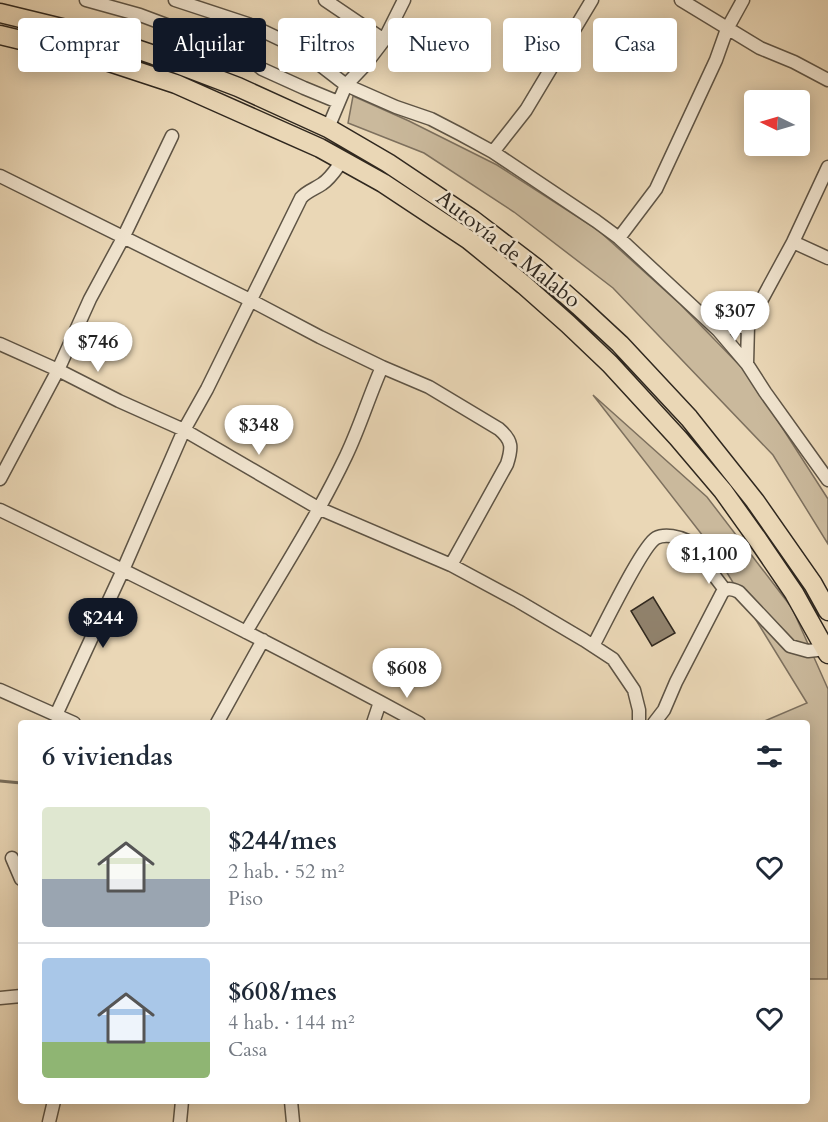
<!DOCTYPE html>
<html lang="es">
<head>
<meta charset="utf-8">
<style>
	:root { --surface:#fff; --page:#f2f2f3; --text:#1f2937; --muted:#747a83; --line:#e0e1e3; --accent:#111827 }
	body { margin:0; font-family:Cardo,serif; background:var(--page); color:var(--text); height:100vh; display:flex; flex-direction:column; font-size:22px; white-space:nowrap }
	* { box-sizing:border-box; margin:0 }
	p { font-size:20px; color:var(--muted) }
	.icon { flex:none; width:33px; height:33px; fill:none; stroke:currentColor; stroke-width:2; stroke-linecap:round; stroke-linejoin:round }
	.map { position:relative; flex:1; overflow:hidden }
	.panel { position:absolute; left:18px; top:720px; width:792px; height:384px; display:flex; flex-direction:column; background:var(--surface); border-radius:6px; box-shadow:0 3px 15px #0003 }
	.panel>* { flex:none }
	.top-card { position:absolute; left:18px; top:18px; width:792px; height:54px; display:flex; gap:12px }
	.needle { width:39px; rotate:275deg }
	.tools { position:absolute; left:744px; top:90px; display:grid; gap:12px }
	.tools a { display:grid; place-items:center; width:66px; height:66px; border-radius:6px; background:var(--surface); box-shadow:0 3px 15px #0003; font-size:30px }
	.price { position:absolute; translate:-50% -51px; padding:0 14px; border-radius:21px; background:#fff; color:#222; font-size:20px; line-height:39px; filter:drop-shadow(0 2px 3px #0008) }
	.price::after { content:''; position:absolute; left:50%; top:36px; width:18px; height:14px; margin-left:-9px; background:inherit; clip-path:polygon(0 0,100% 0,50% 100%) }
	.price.selected { background:var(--accent); color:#fff }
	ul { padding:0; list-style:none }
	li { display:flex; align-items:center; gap:18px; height:150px; padding:0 24px }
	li+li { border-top:2px solid var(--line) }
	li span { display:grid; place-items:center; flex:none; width:168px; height:120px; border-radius:6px; color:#555 }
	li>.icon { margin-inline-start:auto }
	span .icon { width:72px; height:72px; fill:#fffc; stroke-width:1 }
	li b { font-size:26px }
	h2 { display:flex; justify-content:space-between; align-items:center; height:72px; padding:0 24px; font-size:26px }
	.pill { padding:0 21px; border-radius:6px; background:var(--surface); box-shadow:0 3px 15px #0003; font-size:21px; line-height:54px }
	.pill.selected { background:var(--accent); color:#fff }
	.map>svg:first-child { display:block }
</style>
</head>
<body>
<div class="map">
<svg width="828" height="1122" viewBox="0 0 828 1122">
	<rect width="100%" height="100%" fill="#ead7b6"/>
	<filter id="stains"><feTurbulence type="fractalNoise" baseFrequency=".00333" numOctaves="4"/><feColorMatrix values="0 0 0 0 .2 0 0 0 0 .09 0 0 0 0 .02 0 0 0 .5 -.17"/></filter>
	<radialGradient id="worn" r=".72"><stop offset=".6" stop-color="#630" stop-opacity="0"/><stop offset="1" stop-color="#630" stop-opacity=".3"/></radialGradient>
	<!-- grass -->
	<path fill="#cab99c" stroke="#7d705e" stroke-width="1.5" d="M353,96L409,121L497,165L598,230L680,304L747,373L828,499V544L773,455L613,288L514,212L424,153L348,123Z
		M593,395L707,497L792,608L828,689V979H807V723H760L807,703L710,545Z"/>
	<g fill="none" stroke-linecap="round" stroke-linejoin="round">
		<!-- stream -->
		<path stroke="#7a6e5b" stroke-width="3" d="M0,781L21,783"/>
	</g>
	<!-- building -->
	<path fill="#91836e" stroke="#30281f" stroke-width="1.5" d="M653,597L675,633L652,646L631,611Z"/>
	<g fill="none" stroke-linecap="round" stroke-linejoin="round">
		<defs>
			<path id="minor" d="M86,0L140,15L244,54L262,69L304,88L338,102
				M175,0L248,24L288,43L315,61L346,85L396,107L431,119L460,134L493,152L596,221L619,238L718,330L747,364L765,392L828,480
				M325,0L384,40
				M681,0L760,48L794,62L828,80
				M328,128L346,85L365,65L384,40L404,0
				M493,152L526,110L592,0
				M0,176L250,300L320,337L382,367
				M619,238L656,189L716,60L727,29L743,0
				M793,242L828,258
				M718,330L748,325
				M0,344L58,370L119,401L184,430L318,508L451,565L518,601L584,640L613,659L634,690L639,710V723
				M747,364L748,325L793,242L828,167
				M0,479L58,370L90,299L123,238L172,136
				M0,510C141,578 281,648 419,723
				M246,632C280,574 317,517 346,456C360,427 369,396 382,367L429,387L499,429C513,441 512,448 507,464L451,565
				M593,646C603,628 642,546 656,538C665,533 680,537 688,541L725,590
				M0,690L74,723
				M56,715L123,570L184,430L207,389L301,198C307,191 315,189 322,184C331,178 336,169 342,161
				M217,723L263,640
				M373,723L380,702
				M654,723L664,710L676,682L722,593C726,587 733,589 739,592L790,646L808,651L826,649
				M12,858L21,879
				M0,998L21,996
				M291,1101L293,1122
				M49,1122L54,1101
				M180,1122L182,1101"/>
			<path id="highway" d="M0,13L107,39L154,55L238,87L328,128L388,163L473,220L536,268L579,306L620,344L689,418L755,501L813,584L828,611
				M0,35L100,59L176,84L320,148L383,183L469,240L524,285L568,324L610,364L678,438L723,491L758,540L794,593L828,654"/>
		</defs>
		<!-- minor casing -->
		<use href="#minor" stroke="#5e5445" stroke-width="15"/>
		<!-- highway casing -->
		<use href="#highway" stroke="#30281f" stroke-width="21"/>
		<!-- minor -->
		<use href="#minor" stroke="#f1e5d0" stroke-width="12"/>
		<!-- highway -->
		<use href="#highway" stroke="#ead7b6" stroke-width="18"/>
	</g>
	<g text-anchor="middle" stroke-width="5" stroke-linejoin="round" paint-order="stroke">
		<!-- street labels -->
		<g font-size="22" fill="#30281f" stroke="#f1e5d0">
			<text transform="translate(509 248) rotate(38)" y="8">Autovía de Malabo</text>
		</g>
	</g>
	<rect width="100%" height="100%" filter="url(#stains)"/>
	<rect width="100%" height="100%" fill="url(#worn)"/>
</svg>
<div class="tools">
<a><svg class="needle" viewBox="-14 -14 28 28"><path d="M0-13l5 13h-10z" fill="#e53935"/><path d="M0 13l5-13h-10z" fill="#747a83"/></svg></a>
</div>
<b class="price" style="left:735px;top:342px">$307</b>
<b class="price" style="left:98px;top:373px">$746</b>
<b class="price" style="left:259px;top:456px">$348</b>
<b class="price" style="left:709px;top:585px">$1,100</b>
<b class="price selected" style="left:103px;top:649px">$244</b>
<b class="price" style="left:407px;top:699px">$608</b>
<div class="top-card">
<a class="pill">Comprar</a>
<a class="pill selected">Alquilar</a>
<a class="pill">Filtros</a>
<a class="pill">Nuevo</a>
<a class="pill">Piso</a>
<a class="pill">Casa</a>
</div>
<section class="panel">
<h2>6 viviendas<svg class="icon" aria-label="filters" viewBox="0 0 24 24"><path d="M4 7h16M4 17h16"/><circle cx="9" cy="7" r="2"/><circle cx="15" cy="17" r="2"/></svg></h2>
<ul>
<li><span style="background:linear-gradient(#dfe7d0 60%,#9aa5b1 0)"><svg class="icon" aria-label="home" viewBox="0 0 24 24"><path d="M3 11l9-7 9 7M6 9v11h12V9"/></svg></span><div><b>$244/mes</b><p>2 hab. · 52 m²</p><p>Piso</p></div><svg class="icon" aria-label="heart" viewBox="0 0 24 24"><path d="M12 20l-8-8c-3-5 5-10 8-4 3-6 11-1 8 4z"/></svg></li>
<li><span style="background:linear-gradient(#a9c7e8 70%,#8fb573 0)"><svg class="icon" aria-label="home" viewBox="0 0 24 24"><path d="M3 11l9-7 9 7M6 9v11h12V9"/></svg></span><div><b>$608/mes</b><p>4 hab. · 144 m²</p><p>Casa</p></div><svg class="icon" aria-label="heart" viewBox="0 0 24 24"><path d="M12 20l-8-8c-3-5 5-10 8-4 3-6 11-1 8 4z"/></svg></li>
</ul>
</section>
</div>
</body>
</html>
